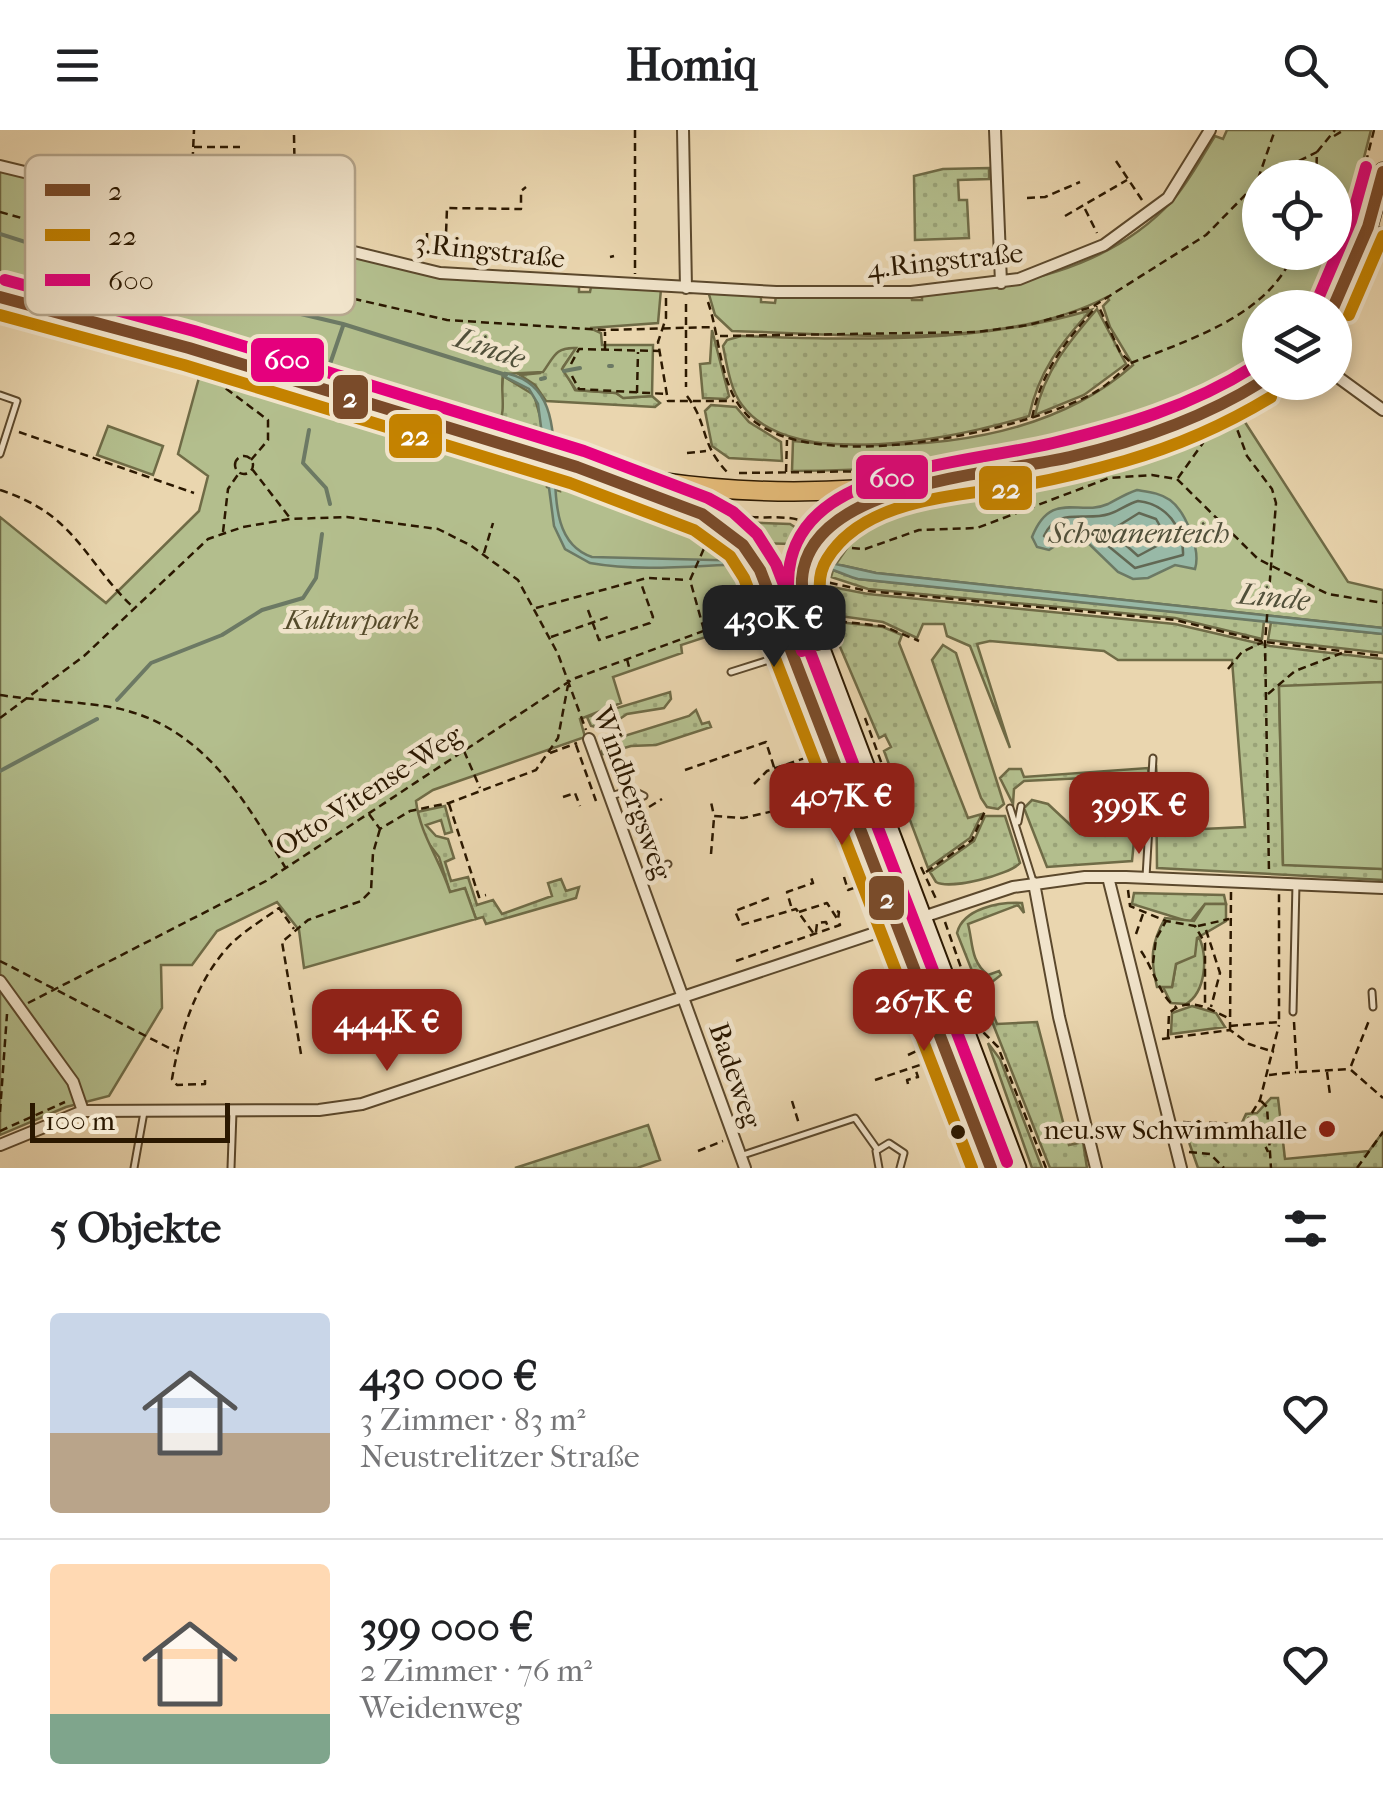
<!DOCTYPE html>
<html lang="de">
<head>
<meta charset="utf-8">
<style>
	:root { --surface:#fff; --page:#f6f6f6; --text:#202124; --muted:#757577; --line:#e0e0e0; --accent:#8f2418 }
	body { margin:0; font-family:"IM FELL French Canon",serif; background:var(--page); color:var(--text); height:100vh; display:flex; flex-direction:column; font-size:38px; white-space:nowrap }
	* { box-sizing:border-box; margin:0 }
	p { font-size:32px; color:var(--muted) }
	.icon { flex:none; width:55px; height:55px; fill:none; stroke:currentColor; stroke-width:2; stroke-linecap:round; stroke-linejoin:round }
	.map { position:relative; height:1038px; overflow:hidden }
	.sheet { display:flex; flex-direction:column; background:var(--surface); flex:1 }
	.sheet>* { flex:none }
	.tools { position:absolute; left:1242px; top:30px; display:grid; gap:20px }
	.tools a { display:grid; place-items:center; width:110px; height:110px; border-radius:50%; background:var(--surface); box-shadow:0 5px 15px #0003; font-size:50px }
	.scale { position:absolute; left:30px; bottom:25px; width:200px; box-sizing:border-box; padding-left:10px; border:5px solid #2b1800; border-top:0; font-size:28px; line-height:35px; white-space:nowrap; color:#2b1800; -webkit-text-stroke:8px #f1e4cb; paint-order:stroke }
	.price { position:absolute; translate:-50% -85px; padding:0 22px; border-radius:20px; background:var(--accent); color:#fff; font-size:32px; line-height:65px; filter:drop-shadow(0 2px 5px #0008) }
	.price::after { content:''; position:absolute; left:50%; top:60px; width:30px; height:22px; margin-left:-15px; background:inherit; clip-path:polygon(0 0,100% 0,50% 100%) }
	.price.on { background:#222; color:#fff }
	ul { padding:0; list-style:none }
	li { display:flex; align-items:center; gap:30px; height:250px; padding:0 50px }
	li+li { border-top:2px solid var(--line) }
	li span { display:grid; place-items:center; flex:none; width:280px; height:200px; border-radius:10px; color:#555 }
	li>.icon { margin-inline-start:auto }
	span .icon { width:120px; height:120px; fill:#fffc; stroke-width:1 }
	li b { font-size:42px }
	h2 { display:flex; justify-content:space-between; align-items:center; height:120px; padding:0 50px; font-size:42px }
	header { display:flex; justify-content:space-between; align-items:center; height:130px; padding:0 50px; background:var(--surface); font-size:45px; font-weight:700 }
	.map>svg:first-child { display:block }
</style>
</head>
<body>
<header><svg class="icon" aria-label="menu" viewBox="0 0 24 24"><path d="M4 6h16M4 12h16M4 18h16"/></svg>Homiq<svg class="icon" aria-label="search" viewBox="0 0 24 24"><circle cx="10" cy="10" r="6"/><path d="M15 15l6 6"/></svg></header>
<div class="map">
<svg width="1383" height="1038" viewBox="0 0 1383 1038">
	<defs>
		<pattern id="grass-dots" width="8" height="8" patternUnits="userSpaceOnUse" patternTransform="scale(2.5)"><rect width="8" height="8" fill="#b3be8d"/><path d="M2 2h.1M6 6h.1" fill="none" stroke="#9aa378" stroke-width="1.8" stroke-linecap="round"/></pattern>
	</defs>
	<rect width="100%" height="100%" fill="#ead6af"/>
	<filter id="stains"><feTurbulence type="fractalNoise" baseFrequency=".002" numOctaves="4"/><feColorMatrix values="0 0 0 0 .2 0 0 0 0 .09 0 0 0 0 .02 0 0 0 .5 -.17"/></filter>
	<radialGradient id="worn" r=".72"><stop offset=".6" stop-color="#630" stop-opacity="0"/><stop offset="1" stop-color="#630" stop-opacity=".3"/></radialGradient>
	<!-- grass -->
	<path fill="url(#grass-dots)" stroke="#6f6b46" stroke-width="2.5" d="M989,38V49L958,50L959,70H967L969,108L915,110L914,46L943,39Z
		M1097,179L1126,234L1084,265L1035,285C1045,240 1068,213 1097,179Z
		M1091,180C1060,214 1039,241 1029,286C959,307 793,344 742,275C730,259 727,235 723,216L727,210L741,206C860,210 977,214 1091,180Z
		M712,200L729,266L726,269L703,268L700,234L710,233Z
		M577,217L563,237L575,260L616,263L624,268L652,266L660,273L655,277L546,271L535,255L520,245L540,243L557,220Z
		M503,246L534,265L546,308L498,295Z
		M711,275L736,277L749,292L781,312L782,331L729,328L712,316L705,281Z
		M734,392L790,394L804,403L794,414L757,413Z
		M833,440L858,449L1264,491L1262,509L1175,488L868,459L831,447Z
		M827,456L868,464L1175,494L1270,516L1383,529V552L1279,557L1283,734L1383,739V750L1157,738L1156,635L1160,701L1245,697L1232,530H1118L1104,521L990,511L977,514L1010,618L970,516L947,506L944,494H923L917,508L883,492L832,485Z
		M829,491L883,497L902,505L899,513L968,688L982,684L970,708L928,738L884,621L891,617L885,605L879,608Z
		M1271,492L1383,504V523L1268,510Z
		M943,515L956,523L1004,674L998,679L987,677L981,668L932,530Z
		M670,562L671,569L664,578L627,584L605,599L591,596L587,587Z
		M696,580L702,594L709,592L711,597L656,615L631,616L600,625L608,611L689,586Z
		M1148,638L1150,656L1145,645L1024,651L1014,659L1013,674L1000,648L1009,639H1021L1024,647Z
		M1032,670L1048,674L1080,704H1129L1134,711L1132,731L1047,737L1024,678Z
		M445,676L452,702L445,704L441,690L426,695L436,706L448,709L454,728L445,732L451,751L468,747L477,775L493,770L502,784L552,766L548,753L561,749L566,761L579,757L576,768L486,794L483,787L476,789L465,759L450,762L439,727L420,702L417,682Z
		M985,686H1005L1020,733C1009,745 950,760 936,752L930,742L974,711Z
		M1134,763L1224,765L1226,774H1205L1190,792L1132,774Z
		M1022,773L1024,783L1018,775L968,794C973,812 970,831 988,845L999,841L1001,845L983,859L997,894L1037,892L1069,1015L1083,1012L1087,1038H1050L957,803C963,778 1000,772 1022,773Z
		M1199,807C1208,827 1206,862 1186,874L1171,873L1163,857H1172L1176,834Z
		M1192,876L1216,883L1225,897L1171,904L1172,883Z
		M988,913L1000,929L1042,1038H1032Z
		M1271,968H1278L1285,1029L1369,1021L1383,1002V1038H1198L1184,998L1239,999L1246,984L1257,983Z
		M648,995L660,1030L637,1038H515Z"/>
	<!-- park -->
	<path fill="#b3be8d" stroke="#6f6b46" stroke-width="2.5" fill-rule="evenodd" d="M1227,0H1371L1343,110L1329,151L1312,177L1260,178V231L1249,240C1110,315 947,341 792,341L793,311C908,322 1043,315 1133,235L1110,197L1103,176L1109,170L1107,167C1004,221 845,204 732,201L715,185L708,161L761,165V172L775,173L776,166L911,165L912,170H922V165C1011,158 1108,141 1172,71C1189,52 1201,28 1215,6L1223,9ZM1260,48H1335V122H1260Z
		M0,39L439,146L579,156V162H590L591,157L661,159L658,193L590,198L601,203L602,215H653L652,266L623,268L616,263L576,260L562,239L576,218C555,217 554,227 543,242L503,244C500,261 507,281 498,295L338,247L306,232L289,231L0,147Z
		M200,244L546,350L547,357L560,361V355L688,394L712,408L727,422L755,491L681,515L682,523L613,547L621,573L580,589L585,607L433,660L416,671C420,705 440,729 450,762L465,758L476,789L304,838L299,800L277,772L217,801L192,835H161L162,878L109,966L66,977L0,1005V387L106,473L199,381L208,346L178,324Z
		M1241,286L1348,452L1383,460V498L876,443L836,434L856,405L888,387L1086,341L1152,322Z
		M108,296L163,316L153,345L97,325Z
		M1383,552V739L1283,735L1279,556Z
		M1205,774H1226V791L1197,808L1195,826L1176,834L1172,857H1157C1150,828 1151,814 1165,788L1194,791Z"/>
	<!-- water -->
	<path fill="#98b9a7" stroke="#6c7964" stroke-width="2.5" d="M505,243C595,260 518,402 592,427L831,433L876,443L1383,498V504L858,449C848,447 839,441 829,439C751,424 669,447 590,433L565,419L554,396L538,274L529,259L503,246Z
		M1137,360C1149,362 1160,363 1170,370C1186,382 1201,420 1195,439L1175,435L1148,448L1133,449L1118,442L1084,409L1067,408L1049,420L1037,417L1032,407C1051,359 1079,387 1108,374C1118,369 1125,364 1137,360Z"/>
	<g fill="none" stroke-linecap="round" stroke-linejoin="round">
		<!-- shore -->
		<path stroke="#626854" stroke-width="2.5" d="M1138,371C1166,374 1184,397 1183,425L1135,438L1090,401L1074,396L1051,409L1044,406C1057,376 1085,392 1109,384C1119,381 1127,374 1138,371Z
			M1139,383L1156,389L1168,410L1138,426L1110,401Z"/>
		<!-- stream -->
		<path stroke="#6c7964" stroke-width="4" d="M0,104L107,138L343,194L506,245
			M330,234L343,196
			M609,236H612
			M564,241L580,238
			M541,249L545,248
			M309,300L303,333L326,358L330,374
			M117,570L151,533L222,505L262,480L303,468L316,448L322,404
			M0,641L97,589"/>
		<defs>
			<path id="service" d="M1371,98L1383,102
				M0,265L17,271L0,324
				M731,542L788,524
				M1136,661L1152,671
				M610,666L632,660L644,666
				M1010,678L1033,751
				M1018,692L1021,676
				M1139,696L1149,704
				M639,745L668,734
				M1146,747L1153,628
				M1372,862L1373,877
				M1293,882L1296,754
				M743,1025L855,988L877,1019
				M134,1038L144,982
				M231,1038L233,982
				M879,1038L876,1021L889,1013L904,1023L900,1038"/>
			<path id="minor" d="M683,0L686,158
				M995,0L1001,153
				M0,36L440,143L776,162H911L1019,149L1104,115L1168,68L1210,0
				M1335,245L1383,280
				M589,609L745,1038
				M1108,747L1181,1038
				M1034,753L1059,887L1096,1038
				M0,851L73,952L83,981
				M0,1015L83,981L319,980L362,974L1013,757L1085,747H1126L1383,758"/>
			<path id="secondary" d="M581,339C635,374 713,365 752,424L991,1038
				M904,360C857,377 795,407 802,466L1018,1038"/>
			<path id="primary" d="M0,167C134,200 266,242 399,283C485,309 571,339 661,352C791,371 930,360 1058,329C1127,312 1202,293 1262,252
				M1333,178L1368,97L1383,42"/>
		</defs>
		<!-- service casing -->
		<use href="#service" stroke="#5b482c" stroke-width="9"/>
		<!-- minor casing -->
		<use href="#minor" stroke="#5b482c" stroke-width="14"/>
		<!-- secondary casing -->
		<use href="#secondary" stroke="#2b1800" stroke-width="19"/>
		<!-- primary casing -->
		<use href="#primary" stroke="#2b1800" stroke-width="21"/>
		<!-- path -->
		<path stroke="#2b1800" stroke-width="2.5" stroke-dasharray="8 5" stroke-linecap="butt" d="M635,0V144
			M294,5L295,60
			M1334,6L1344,0
			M194,17H240
			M1116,31L1142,70
			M192,43L194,0
			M1264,48L1317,22
			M1316,48L1317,22L1335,0
			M1258,49L1275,0
			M1027,68L1045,67L1080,52
			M1085,79L1097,103
			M0,82L126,117L447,190L605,200L715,197
			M1065,86L1127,50
			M1350,96L1374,0
			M427,111V103
			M438,111L446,104L447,78L521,79V61L526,57
			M610,127L614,126
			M666,168V188L658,212L668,271H734
			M708,172C721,210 719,257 748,286C812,348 1016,302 1088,266C1105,258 1117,245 1131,233L1120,222L1098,175
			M1353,173L1381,112
			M686,174V257
			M0,192L184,236L585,359
			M720,206L977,202L1029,195L1092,177L1206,105L1260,50
			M605,219V202
			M1131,233C1190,209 1269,186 1294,122
			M295,234L325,243
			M571,234L579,219L659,221
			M205,243L268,290V310L251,330
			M572,246L579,259L666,264
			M637,263L638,222
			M687,266C709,295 699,312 727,342
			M1032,288C1042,240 1065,212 1097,176
			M1233,288L1247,326L1272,359L1276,373L1265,512L1269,743
			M19,302L194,363
			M687,323L706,321
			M235 335a9 9 0 1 1 18 0a9 9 0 1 1-18 0Z
			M252,339L290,388
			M786,342L787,310
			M739,343L881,341
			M1178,348L1203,313L1204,299
			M0,360C77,385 83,430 134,478
			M726,379C755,397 787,377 815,398
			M872,390L985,361
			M223,402L228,359L239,343
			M842,410L851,418L865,419L919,400L977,398L1109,348L1152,345L1177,349L1258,429L1328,464L1383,473
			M484,423L493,393
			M817,450L868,461L1175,490L1265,512L1383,526
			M536,478L647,448L688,450
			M588,480L599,510L650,493L653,487L642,456
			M826,490L883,496L919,511
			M704,500L690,450L710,405
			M551,507L611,486
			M627,529L630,541
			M1228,539L1242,522L1263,512
			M1268,564L1295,541L1342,523
			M0,565C38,571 78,571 116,578C202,596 244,668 285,737
			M0,588L84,526L208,409L243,397L290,389L347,387L438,399L470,415L518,450L558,524L586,600
			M865,588L888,651
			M808,609L874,790
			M576,615L596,671
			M464,621L480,658
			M550,623L577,613
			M685,640L766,612L787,678L743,688L714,686L711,672
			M754,654L767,641L811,626
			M563,667L575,663L580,676
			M449,674L479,767L486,765
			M649,677L662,669
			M369,684L380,699L410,681L449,673L536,640L558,608L568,555
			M711,724L714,688
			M921,737L937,771
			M926,742L972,710L985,681
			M844,747L848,760L860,756
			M1128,760L1130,776L1166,791L1195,796L1205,813V875
			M769,768L735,781L741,795L796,779L814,804
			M791,776L787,762L813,753L811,747
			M799,782L827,773L838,790L839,782L834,780
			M945,792L984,903L998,917L1046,1038
			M1198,796L1229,789
			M1206,800L1220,843L1211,877
			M816,802L817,793L826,792L829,799
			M1136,804L1143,784
			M1141,821C1153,838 1161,869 1176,877
			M0,831L175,921
			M736,831L840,795L838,790
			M1153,833L1156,809L1166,791
			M28,873L266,751L573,549L758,481
			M916,888L962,1005
			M1294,892L1297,942L1350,939
			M1230,896L1279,892V763
			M1230,900L1231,762
			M1168,907L1169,883C1189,866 1208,878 1228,888
			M1162,909L1230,900L1249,914L1274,922
			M301,924L282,812L308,790L361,771L371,761L373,723L380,699
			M908,925L925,917
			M1351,936L1370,888
			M1351,940L1383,968
			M1327,942L1330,965
			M1269,945L1296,942
			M205,950V954L177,955L172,949C180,902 198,846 233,812C247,799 264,789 279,778L294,799
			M875,950L929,932
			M908,954L907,950L918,947L915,938
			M792,971L799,994
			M1261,971L1267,977L1271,1038
			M0,982L7,884
			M1183,992C1216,994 1254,987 1268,1022
			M1245,994L1260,970L1279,895
			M0,1001L65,972
			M698,1021L723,1011
			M1189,1022L1210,1024L1224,1038
			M1357,1038L1383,1002"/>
		<!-- service -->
		<use href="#service" stroke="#f1e4cb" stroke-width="5"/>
		<!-- minor -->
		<use href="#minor" stroke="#f1e4cb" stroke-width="10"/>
		<!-- secondary -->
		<use href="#secondary" stroke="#f1e4cb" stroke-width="15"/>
		<!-- primary -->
		<use href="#primary" stroke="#e5bb78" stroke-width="18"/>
		<defs>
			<path id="bus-1" d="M0,167L189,218L577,337L702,384L743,415L760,440L991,1038
				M1333,178L1368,97L1383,42
				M818,515C810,494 801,472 802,449C809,351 1000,344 1070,327C1138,311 1202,289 1261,252"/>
			<path id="bus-2" d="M0,185L184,235L570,353L694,400L730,426L744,448L972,1038
				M1349,185L1383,106
				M834,509C825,484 811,454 827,429C866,365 964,367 1029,354C1061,348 1093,340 1125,331C1177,316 1225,295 1271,267"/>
			<path id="bus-3" d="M5,150L194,201L584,321L708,368L733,382L757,404L776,434L1007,1032
				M1317,171L1351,91L1366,37
				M802,521C733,338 935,341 1053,313C1124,296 1191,276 1253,237"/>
		</defs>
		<!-- bus-1 casing -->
		<use href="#bus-1" stroke="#f1e4cb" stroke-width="20"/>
		<!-- bus-2 casing -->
		<use href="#bus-2" stroke="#f1e4cb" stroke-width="20"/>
		<!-- bus-3 casing -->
		<use href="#bus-3" stroke="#f1e4cb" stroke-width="20"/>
		<!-- bus-1 -->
		<use href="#bus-1" stroke="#7a4b2a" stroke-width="12"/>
		<!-- bus-2 -->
		<use href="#bus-2" stroke="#c48200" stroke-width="12"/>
		<!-- bus-3 -->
		<use href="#bus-3" stroke="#e5007d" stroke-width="12"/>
	</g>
	<!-- markers -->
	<circle fill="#8f2418" stroke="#f1e4cb" stroke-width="4" cx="1327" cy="999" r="10"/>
	<circle fill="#2b1800" stroke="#f1e4cb" stroke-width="4" cx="958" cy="1002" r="9"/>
	<g text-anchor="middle" stroke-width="9" stroke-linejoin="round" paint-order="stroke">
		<!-- street labels -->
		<g font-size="28" fill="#2b1800" stroke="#f1e4cb">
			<text transform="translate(490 120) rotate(6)" y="10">3.Ringstraße</text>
			<text transform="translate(945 130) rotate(-6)" y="10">4.Ringstraße</text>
			<text transform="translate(368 660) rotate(-33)" y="10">Otto-Vitense-Weg</text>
			<text transform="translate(633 663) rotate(70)" y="10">Windbergsweg</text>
			<text transform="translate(736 945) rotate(71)" y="10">Badeweg</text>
		</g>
		<!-- park labels -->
		<g font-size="28" font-style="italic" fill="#544a2a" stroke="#f1e4cb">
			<text x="352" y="499">Kulturpark</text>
		</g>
		<!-- poi labels -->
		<g font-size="28" fill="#2b1800" stroke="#f1e4cb" text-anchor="end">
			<text x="1307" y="1009">neu.sw Schwimmhalle</text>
		</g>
		<!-- water labels -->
		<g font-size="30" font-style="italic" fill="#51503a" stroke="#f1e4cb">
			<text transform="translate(490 218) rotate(19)" y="10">Linde</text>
			<text x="1139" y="413">Schwanenteich</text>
			<text transform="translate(1274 467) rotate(6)" y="10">Linde</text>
		</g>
	</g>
	<!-- legend -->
	<rect x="25" y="25" width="330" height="160" rx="15" fill="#f1e4cb" stroke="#b6a78e" stroke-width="2.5"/>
	<rect x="45" y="54" width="45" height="12" fill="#7a4b2a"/>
	<rect x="45" y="99" width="45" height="12" fill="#c48200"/>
	<rect x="45" y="144" width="45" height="12" fill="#e5007d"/>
	<g font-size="28" fill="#2b1800">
		<text x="108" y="70">2</text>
		<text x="108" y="115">22</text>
		<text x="108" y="160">600</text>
	</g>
	<g stroke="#f1e4cb" stroke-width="4">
		<rect x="249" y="206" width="77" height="48" rx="10" fill="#e5007d"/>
		<rect x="331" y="243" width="39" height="48" rx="10" fill="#7a4b2a"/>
		<rect x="387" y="282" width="57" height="48" rx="10" fill="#c48200"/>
		<rect x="854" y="323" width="76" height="48" rx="10" fill="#e5007d"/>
		<rect x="977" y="334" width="57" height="48" rx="10" fill="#c48200"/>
		<rect x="867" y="744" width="39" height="48" rx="10" fill="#7a4b2a"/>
	</g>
	<g font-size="28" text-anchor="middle" font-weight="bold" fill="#fff">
		<text x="287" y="239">600</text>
		<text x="350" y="277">2</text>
		<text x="415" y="315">22</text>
		<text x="892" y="357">600</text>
		<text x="1006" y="368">22</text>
		<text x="887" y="778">2</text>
	</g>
	<rect width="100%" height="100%" filter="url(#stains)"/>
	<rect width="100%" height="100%" fill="url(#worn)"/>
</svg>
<div class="tools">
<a><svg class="icon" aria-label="locate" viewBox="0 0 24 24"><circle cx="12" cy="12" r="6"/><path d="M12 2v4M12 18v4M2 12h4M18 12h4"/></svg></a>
<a><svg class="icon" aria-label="layers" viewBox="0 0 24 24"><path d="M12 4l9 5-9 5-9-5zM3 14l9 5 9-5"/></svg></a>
</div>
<div class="scale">100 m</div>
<b class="price on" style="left:774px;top:540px">430K €</b>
<b class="price" style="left:842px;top:718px">407K €</b>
<b class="price" style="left:1139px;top:727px">399K €</b>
<b class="price" style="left:924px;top:924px">267K €</b>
<b class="price" style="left:387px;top:944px">444K €</b>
</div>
<section class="sheet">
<h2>5 Objekte<svg class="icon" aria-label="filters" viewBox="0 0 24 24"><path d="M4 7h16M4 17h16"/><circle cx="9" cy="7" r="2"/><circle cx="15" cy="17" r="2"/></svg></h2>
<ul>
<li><span style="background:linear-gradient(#c9d6e8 60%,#b9a48a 0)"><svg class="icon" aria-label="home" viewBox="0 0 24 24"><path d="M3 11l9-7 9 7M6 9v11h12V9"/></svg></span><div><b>430 000 €</b><p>3 Zimmer · 83 m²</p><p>Neustrelitzer Straße</p></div><svg class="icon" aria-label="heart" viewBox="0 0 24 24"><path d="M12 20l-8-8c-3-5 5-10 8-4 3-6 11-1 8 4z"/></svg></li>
<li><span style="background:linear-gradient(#ffd9b3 75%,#7fa58c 0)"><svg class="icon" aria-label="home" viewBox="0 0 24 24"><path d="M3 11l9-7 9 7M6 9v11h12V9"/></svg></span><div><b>399 000 €</b><p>2 Zimmer · 76 m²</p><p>Weidenweg</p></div><svg class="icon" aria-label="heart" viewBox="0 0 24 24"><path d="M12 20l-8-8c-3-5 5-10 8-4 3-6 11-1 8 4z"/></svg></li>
</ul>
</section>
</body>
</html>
